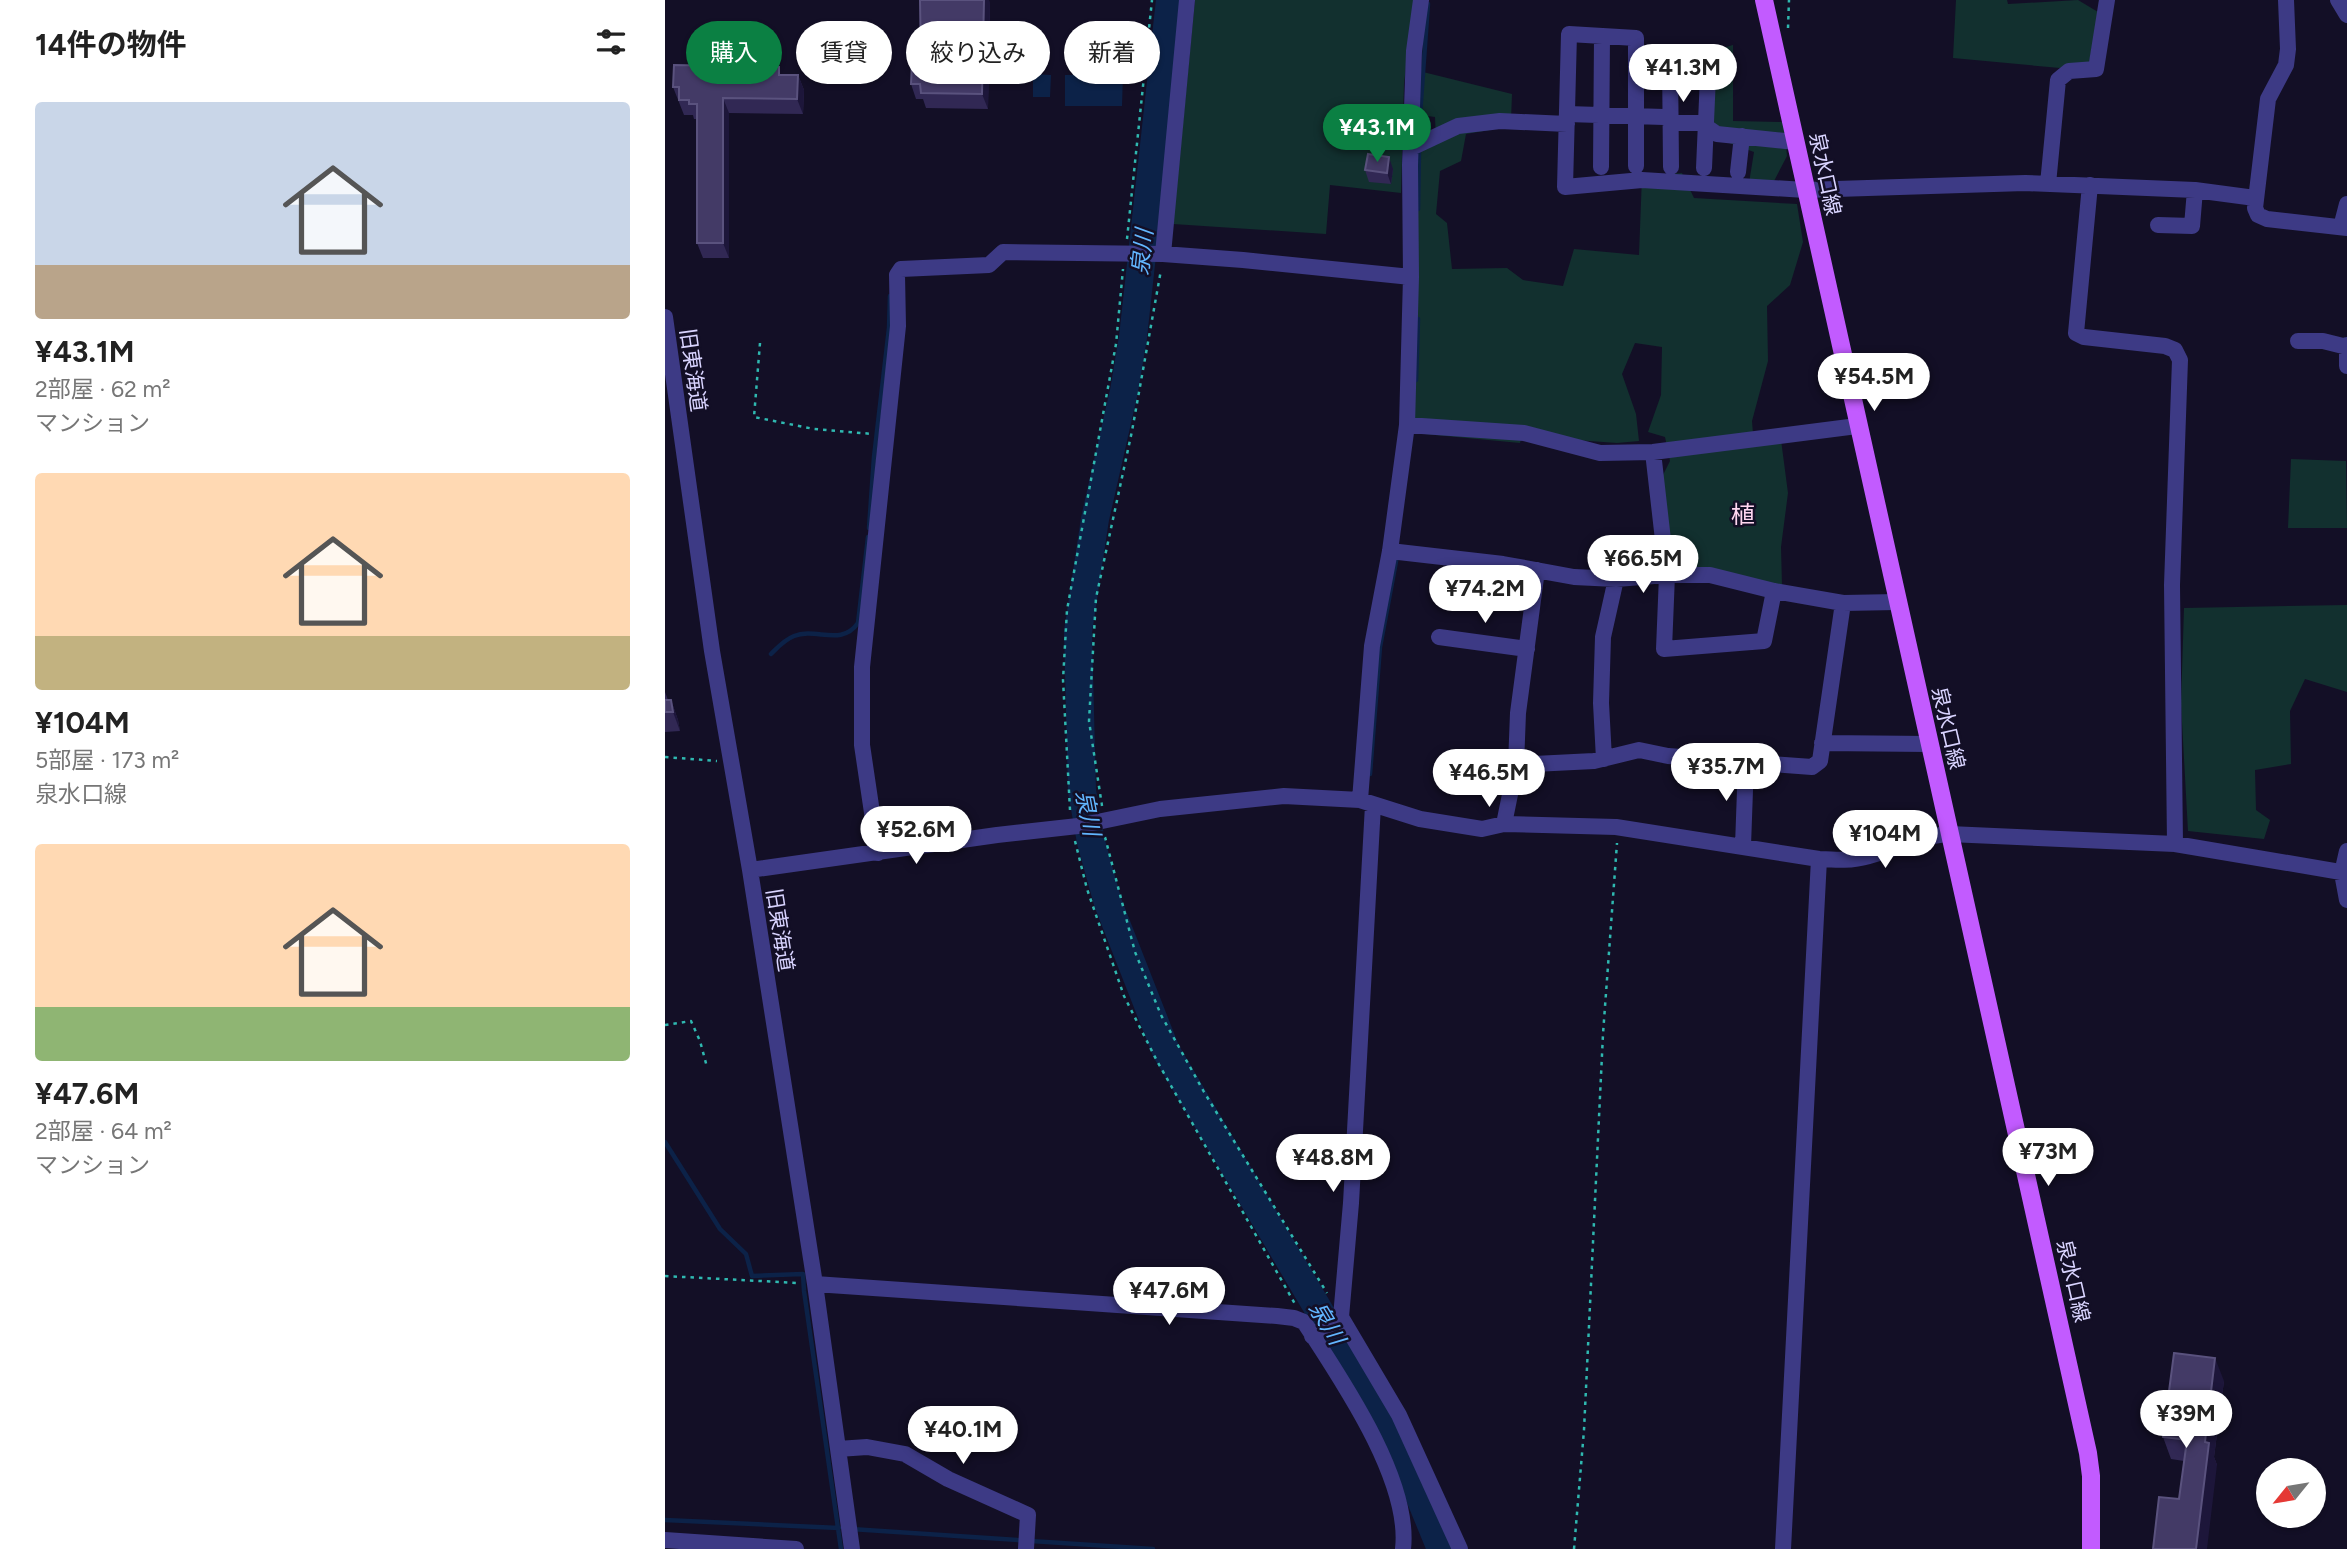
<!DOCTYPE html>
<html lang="ja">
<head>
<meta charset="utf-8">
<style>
	:root { --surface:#fff; --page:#f6f6f6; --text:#222; --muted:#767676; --accent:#0b8043 }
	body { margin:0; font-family:Figtree,"Noto Sans JP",sans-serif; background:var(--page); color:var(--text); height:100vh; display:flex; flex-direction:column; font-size:26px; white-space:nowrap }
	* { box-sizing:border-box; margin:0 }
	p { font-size:23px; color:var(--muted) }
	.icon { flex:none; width:38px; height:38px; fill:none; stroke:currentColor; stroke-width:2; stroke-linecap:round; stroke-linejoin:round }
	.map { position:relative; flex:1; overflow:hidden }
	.panel { display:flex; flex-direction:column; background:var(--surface); width:665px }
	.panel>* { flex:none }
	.top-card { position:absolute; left:21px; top:21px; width:665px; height:63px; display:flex; gap:14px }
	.needle { width:46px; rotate:240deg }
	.controls { position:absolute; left:1591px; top:1458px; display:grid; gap:14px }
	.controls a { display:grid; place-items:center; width:70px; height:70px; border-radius:50%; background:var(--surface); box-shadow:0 2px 5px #0004; font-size:35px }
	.price { position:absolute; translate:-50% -60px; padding:0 16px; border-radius:24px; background:#fff; color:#222; font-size:23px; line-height:46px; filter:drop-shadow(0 2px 4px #0008) }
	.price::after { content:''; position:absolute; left:50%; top:42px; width:21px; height:16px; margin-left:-10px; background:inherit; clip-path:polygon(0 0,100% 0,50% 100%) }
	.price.selected { background:var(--accent); color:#fff }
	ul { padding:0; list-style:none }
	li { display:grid; align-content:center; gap:14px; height:371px; padding:0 35px }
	li span { display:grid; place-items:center; height:217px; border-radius:7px; color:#555 }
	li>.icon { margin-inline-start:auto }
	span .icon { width:126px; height:126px; fill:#fffc; stroke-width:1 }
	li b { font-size:30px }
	h2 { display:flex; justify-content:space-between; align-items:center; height:84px; padding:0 35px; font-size:30px }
	.chip { padding:0 24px; border-radius:32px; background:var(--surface); box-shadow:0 2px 5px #0004; font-size:24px; line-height:63px }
	.chip.selected { background:var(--accent); color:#fff }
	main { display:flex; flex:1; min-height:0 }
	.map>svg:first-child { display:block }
</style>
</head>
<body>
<main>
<section class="panel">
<h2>14件の物件<svg class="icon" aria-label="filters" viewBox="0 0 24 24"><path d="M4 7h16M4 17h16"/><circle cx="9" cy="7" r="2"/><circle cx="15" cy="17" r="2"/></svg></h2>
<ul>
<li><span style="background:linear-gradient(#c9d6e8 75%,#b9a48a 0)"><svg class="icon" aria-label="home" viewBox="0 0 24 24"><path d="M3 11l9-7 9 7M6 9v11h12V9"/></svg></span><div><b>¥43.1M</b><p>2部屋 · 62 m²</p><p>マンション</p></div></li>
<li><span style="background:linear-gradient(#ffd9b3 75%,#c2b280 0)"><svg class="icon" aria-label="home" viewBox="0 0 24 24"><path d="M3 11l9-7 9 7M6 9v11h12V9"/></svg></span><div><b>¥104M</b><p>5部屋 · 173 m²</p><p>泉水口線</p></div></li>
<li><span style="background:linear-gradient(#ffd9b3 75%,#8fb573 0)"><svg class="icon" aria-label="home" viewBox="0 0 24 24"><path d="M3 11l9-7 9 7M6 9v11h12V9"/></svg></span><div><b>¥47.6M</b><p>2部屋 · 64 m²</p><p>マンション</p></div></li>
</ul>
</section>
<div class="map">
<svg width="1682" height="1549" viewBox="0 0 1682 1549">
	<rect width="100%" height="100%" fill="#130f26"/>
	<!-- green -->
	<path fill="#12302f" d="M530,0H749L739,84L736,193L665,185L661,234L508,224Z
		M1291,0H1342L1343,4L1413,0L1433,12L1424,64L1395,68L1288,58Z
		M1068,45V121L1119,122L1122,156L1108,183H1084L1089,152L1050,138L1048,104L1051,50Z
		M758,72L847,94L846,120L825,130L801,134L796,161L775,171L771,214L782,223L787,269L842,268L858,280L898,286L909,249L974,255L977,176L1017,173L1029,198L1132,204L1138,242L1125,285L1102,306L1103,361L1087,421L1089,447L1116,440L1123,493L1116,547L1117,586L995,561L990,537L992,487L1005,461L1000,437L983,432L996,395L997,347L970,343L957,374L971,414L974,441L952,443L857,436L855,443L749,433L752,154L771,142L770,117L755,115Z
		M1626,459L1681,461L1682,528H1623Z
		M1682,605V692L1640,679L1625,711L1626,764L1590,770L1591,810L1605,820L1599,839L1523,831L1516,704L1519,608Z"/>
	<!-- water -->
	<path fill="#0c2248" d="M368,74L386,75L385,97H368Z
		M458,74L457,106H400V75Z"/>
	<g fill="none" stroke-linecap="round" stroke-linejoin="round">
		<!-- stream -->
		<path stroke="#0c2248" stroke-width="4.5" d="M754,128L763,4
			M753,209L754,148
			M751,380L753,319
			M204,528L209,457L224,328L225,296
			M106,654C113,647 119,640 129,636C151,627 176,647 193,623L203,537
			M705,774L715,647L732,556
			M0,1142L55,1229L81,1254L87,1276L138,1274L139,1291L176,1549
			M0,1520L174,1528
			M186,1529L488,1549"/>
		<!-- river -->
		<path stroke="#0c2248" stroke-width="28" d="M505,0L468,337L459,391L430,519L413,632L417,791L426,842L443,903L501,1051L733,1444L776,1549"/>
		<!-- path -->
		<path stroke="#2fb8b0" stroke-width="2.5" stroke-dasharray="3.5 5" stroke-linecap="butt" d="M1123,28L1124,0
			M462,239L487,0
			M95,343L89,417L149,429L208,434
			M0,757L52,761
			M437,806L424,721L431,598L467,431L496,270
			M405,810L398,680L402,610L451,344L458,269
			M440,837L470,952L496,1015L539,1092L662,1293
			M410,841L422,889L459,996L492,1061L630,1304
			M0,1025L26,1021L35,1041L42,1067
			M0,1276L133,1283
			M909,1549L919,1430L938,1034L952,843"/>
		<!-- minor -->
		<path stroke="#3d3a85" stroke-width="16" d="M1621,0L1623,49L1621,65L1603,99L1590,208L1593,215L1602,219L1682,228
			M1673,0L1682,15
			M971,57L1005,58L1006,167
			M902,114L999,117L1010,123H1036L1052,134L1130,142
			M746,148L793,126L835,121L902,124
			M971,166V38L904,34L900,187L977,180L1140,190L1360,183L1530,190L1590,198
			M936,167L937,36
			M1039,168L1044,53
			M1073,172L1077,136
			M1383,184L1393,80L1404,71L1431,69L1442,0
			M1425,185L1411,333L1419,337L1500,346L1510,350L1515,360L1507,585L1510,844
			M1493,225L1527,226L1530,190
			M1676,227L1682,204
			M498,254L522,0
			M0,317L47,651L85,870L150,1284L187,1549
			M1633,341H1658L1682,347
			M1682,345V366
			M742,425L859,433L935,453L988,452L1192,426
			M988,452L1002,575L999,649L1099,641L1109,591
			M725,551L838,564L909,577L951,579L1002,575H1045L1109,591L1178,603L1232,602
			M774,637L862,649
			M1157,743L1264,744
			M939,759L936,703L938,637L951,579
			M851,765L929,761L974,750L1003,756L1147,767L1155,761L1178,603
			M695,800L707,646L725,551L742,425L746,277L745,165L749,51L756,0
			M708,805L686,1203L676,1317L734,1415L795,1549
			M839,824L851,765L853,713L872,570
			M1078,846L1081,762
			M1682,851L1677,873L1682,900
			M213,853L197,745V667L233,326L232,275L236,269L324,265L338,252L498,254L578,260L746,277
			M85,870L332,835L413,826L495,809L619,796L695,800L755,819L817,829L839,824L951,827L1154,859C1171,860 1187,861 1204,856C1231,849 1255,836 1284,834L1510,844L1682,873
			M150,1284L612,1316L629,1318L639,1322C676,1379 746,1480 738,1549
			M647,1336L676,1317
			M173,1449L202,1447L240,1454L283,1479L363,1515L361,1549
			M0,1540L131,1549
			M1118,1549L1154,859"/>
		<!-- major -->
		<path stroke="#c25bff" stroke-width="18" d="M1099,0L1423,1453L1426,1476V1549"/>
	</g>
	<!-- wall -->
	<path fill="#312854" d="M325,2L323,109L261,108L258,99H251L246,84L256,62Z
		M117,75H133L139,90L138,114L64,113V258H38L32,243V119H29L28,115H19L8,87Z
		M728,169L726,184L704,182L700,170Z
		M0,692L3,700H6L13,720L15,731L0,732Z
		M1559,1381L1549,1457L1552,1465L1514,1499L1519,1461L1506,1459L1498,1437Z"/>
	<!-- shaded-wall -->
	<path fill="#1d163a" d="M319,0H324L325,2L323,109L317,94Z
		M133,75L139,90L138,114L132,99Z
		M58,98L64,113V258L58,243Z
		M724,157L728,169L726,184L722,173Z
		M6,700L13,720L15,731L8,712Z
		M1550,1358L1559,1381L1549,1457L1552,1465L1542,1549H1531L1540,1442Z"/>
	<!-- building -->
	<path fill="#433a66" stroke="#5a527e" stroke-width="2" d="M255,0H319L317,94L256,93L255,84H246L247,62H256Z
		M9,65L114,67V75H133L132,99L58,98V243H32V104H24V100H14V87H8Z
		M703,154L724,157L722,173L700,170Z
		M0,700H6L8,712H0Z
		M1509,1353L1550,1358L1540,1442L1544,1443L1531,1549H1488L1494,1497L1514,1499L1522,1440L1498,1437Z"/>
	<g text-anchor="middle" stroke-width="5" stroke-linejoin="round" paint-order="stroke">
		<!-- street labels -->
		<g font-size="21" fill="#d9d4ff" stroke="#130f26">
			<text transform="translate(1160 174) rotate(78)" y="7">泉水口線</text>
			<text transform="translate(28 370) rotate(82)" y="7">旧東海道</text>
			<text transform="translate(1283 728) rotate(77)" y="7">泉水口線</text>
			<text transform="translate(115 930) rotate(81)" y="7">旧東海道</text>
			<text transform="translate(1408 1281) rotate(77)" y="7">泉水口線</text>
		</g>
		<!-- water labels -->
		<g font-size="23" font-style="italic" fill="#62b6ff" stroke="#130f26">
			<text transform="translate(477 252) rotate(-84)" y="8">泉川</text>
			<text transform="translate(423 813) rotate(79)" y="8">泉川</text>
			<text transform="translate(662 1323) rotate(59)" y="8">泉川</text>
		</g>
		<!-- quarter labels -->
		<g font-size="24" fill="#ffd6f0" stroke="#130f26">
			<text x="1078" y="523">植</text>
		</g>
	</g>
</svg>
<div class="controls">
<a><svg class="needle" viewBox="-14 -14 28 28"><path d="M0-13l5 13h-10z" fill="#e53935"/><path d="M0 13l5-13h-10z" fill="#767676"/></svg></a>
</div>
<b class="price" style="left:1018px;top:104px">¥41.3M</b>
<b class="price selected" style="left:712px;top:164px">¥43.1M</b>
<b class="price" style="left:1209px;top:413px">¥54.5M</b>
<b class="price" style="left:978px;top:595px">¥66.5M</b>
<b class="price" style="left:820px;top:625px">¥74.2M</b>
<b class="price" style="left:1061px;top:803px">¥35.7M</b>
<b class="price" style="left:824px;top:809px">¥46.5M</b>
<b class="price" style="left:251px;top:866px">¥52.6M</b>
<b class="price" style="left:1220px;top:870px">¥104M</b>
<b class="price" style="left:1383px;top:1188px">¥73M</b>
<b class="price" style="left:668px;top:1194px">¥48.8M</b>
<b class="price" style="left:504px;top:1327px">¥47.6M</b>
<b class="price" style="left:1521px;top:1450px">¥39M</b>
<b class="price" style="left:298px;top:1466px">¥40.1M</b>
<div class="top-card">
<a class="chip selected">購入</a>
<a class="chip">賃貸</a>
<a class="chip">絞り込み</a>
<a class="chip">新着</a>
</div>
</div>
</main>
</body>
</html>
